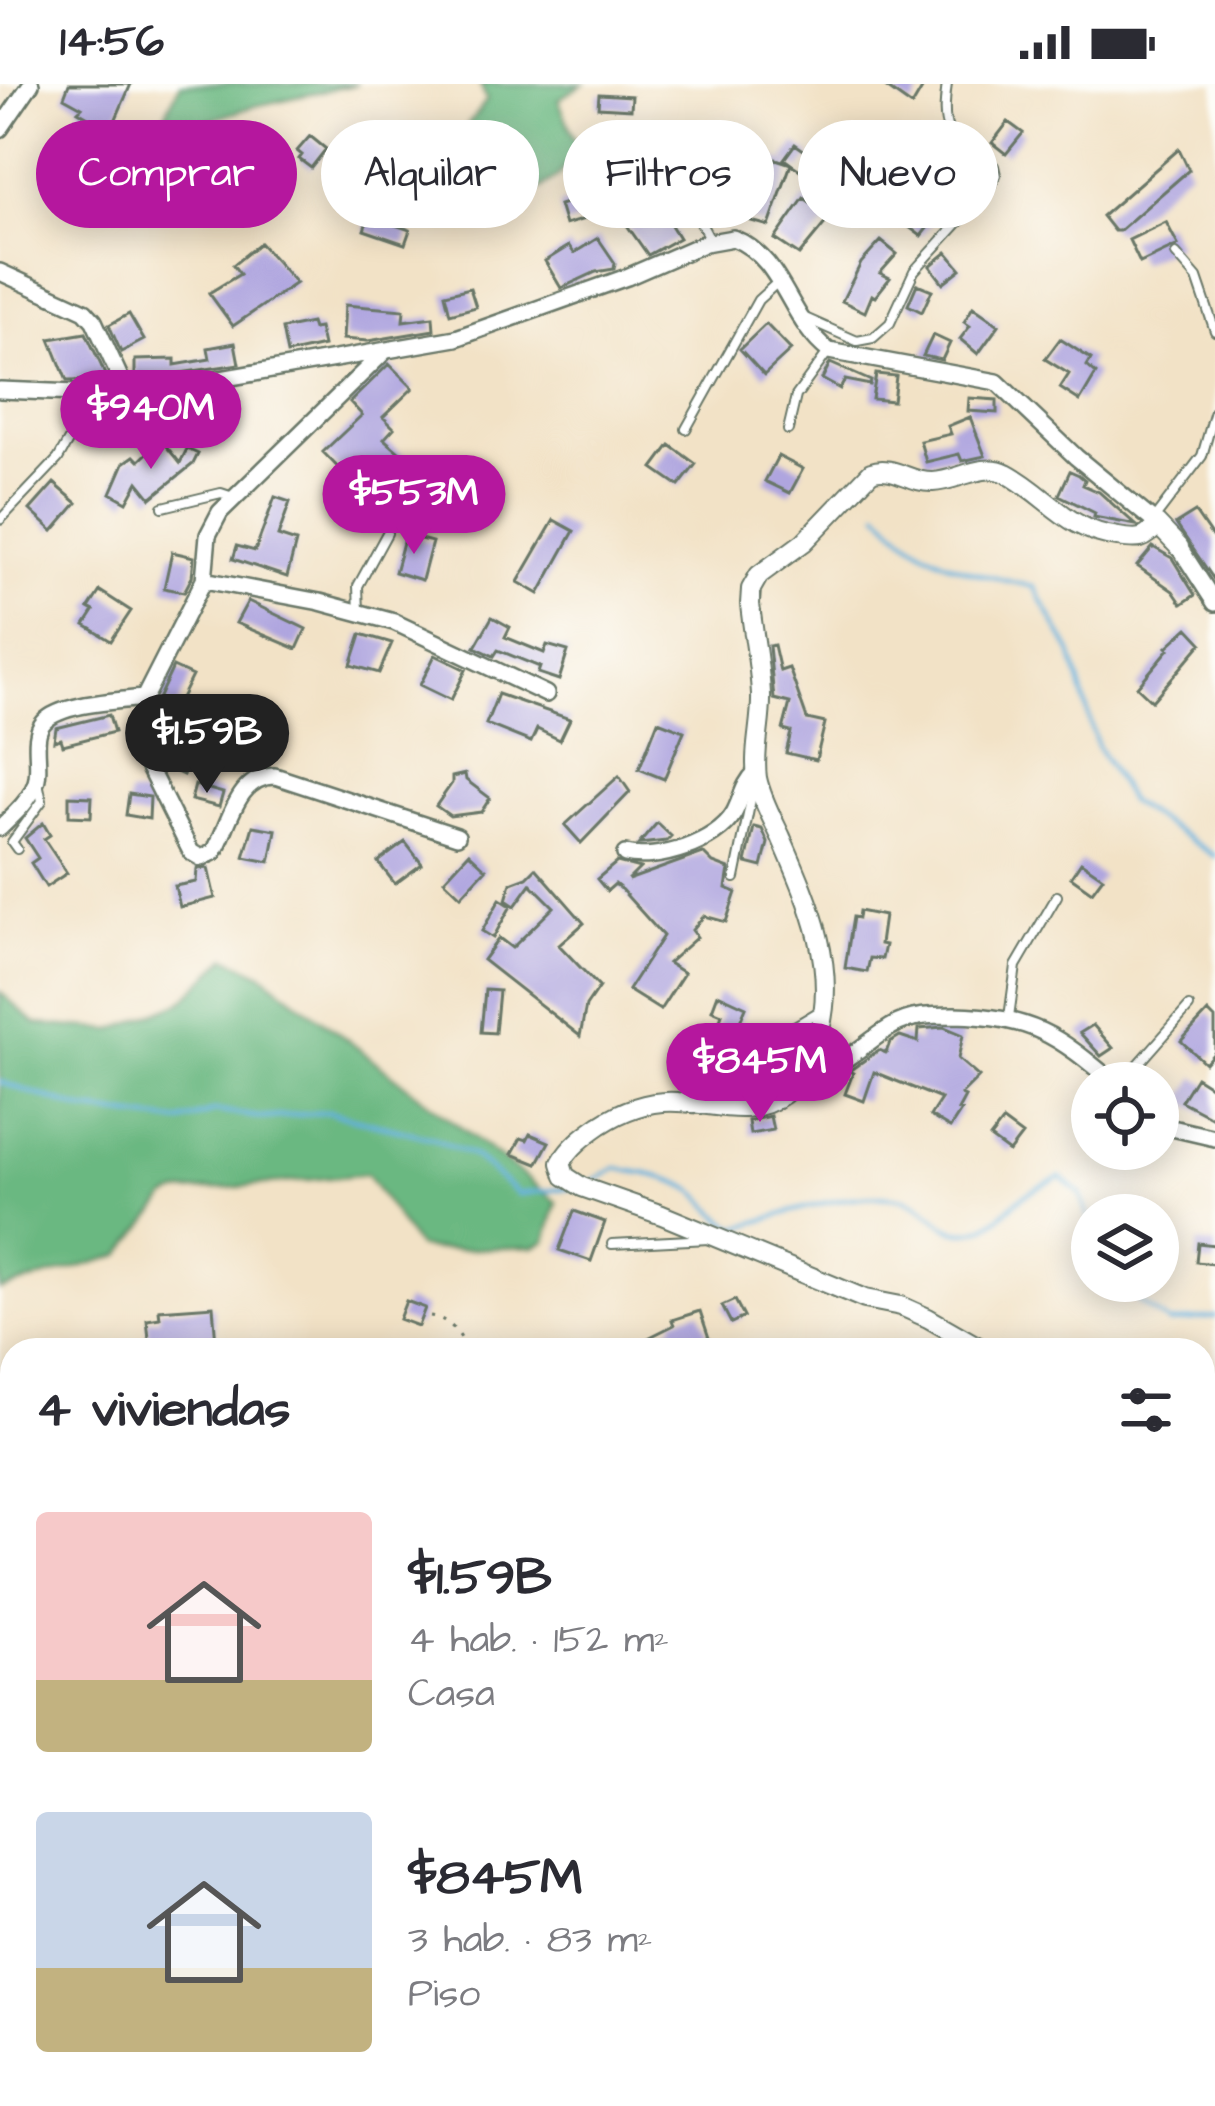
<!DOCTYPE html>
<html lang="es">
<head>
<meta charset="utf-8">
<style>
	:root { --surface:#fff; --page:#f7f7f7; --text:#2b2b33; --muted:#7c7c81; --accent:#b5179e }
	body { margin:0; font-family:"Architects Daughter",sans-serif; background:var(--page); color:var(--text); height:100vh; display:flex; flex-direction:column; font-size:45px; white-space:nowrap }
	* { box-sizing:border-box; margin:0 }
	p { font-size:39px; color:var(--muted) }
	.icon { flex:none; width:66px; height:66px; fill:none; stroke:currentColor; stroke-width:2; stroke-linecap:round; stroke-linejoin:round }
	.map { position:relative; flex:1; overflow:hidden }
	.drawer { position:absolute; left:0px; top:1254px; width:1215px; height:768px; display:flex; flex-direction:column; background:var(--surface); border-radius:36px 36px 0 0; box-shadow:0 6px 30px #0003 }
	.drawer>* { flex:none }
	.top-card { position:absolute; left:36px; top:36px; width:1143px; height:108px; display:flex; gap:24px }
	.buttons { position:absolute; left:1071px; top:978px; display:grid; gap:24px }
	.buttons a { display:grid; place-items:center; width:108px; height:108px; border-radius:50%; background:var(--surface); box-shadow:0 6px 30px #0003; font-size:60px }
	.price { position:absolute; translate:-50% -102px; padding:0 27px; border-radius:42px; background:var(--accent); color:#fff; font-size:39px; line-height:78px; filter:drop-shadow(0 3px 6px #0008) }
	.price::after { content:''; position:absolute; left:50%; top:72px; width:36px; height:27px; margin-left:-18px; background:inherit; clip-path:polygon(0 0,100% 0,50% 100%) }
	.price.selected { background:#222; color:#fff }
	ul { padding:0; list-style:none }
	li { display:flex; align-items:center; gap:36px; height:300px; padding:0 36px }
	li span { display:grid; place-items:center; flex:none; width:336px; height:240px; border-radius:12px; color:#555 }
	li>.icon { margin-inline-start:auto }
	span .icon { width:144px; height:144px; fill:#fffc; stroke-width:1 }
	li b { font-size:51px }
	h2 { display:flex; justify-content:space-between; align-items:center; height:144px; padding:0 36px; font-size:51px }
	.tag { padding:0 42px; border-radius:54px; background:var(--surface); box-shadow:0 6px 30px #0003; font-size:42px; line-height:108px }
	.tag.selected { background:var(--accent); color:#fff }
	.status { display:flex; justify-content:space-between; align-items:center; height:84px; padding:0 60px; background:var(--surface); direction:ltr }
	.status svg { height:33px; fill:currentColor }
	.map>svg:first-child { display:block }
</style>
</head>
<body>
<div class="status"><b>14:56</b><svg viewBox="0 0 49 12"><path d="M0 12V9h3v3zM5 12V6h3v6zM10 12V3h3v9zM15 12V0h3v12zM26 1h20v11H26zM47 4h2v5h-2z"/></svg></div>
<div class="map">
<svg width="1215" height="2022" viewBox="0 0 1215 2022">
	<rect width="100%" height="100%" fill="#fdfcf7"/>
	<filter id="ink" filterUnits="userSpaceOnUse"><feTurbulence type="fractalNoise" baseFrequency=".00833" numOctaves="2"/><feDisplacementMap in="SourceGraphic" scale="24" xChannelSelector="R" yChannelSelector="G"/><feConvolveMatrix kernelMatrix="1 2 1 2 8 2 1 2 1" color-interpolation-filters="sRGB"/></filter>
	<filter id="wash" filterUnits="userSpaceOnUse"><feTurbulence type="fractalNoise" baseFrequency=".004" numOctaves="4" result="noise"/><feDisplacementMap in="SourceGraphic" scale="48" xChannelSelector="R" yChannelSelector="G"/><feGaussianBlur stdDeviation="2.7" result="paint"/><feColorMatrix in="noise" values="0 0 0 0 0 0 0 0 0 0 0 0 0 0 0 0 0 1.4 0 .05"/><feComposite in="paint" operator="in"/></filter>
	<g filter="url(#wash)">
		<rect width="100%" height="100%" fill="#f2e2c6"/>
		<!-- forest -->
		<path fill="#6ab881" stroke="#447a5a" stroke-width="3" d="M180,0H357L255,22L195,41L190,59L205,95C172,120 149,139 113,107L116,84L131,66L149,65Z
			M480,0H583L558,15L577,61C571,71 566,85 557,93C532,113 480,134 449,118L442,101L462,48L487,16Z
			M227,873L262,890L557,1118L546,1157L534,1163L433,1166L417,1163L367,1090L178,1109L168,1113L121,1171L0,1206V908L36,940L114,946L182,918Z
			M392,2010H481L498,2022H389Z
			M700,2010H783L813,2022H672Z"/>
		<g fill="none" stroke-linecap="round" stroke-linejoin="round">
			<!-- stream -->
			<path stroke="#62b0db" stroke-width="4.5" d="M879,428C923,480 970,488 1034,503L1071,568L1097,662L1130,718L1215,772
				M0,998L85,1026L180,1038L216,1027L264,1034L329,1028L432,1054L474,1072L518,1110L571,1104
				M588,1100L617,1084C642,1090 672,1092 694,1107C713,1120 712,1132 738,1144C783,1130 864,1101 910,1117C930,1124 942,1148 966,1148C990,1147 1003,1129 1019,1115C1030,1106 1047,1100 1060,1093L1080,1109L1092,1144
				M1125,1197L1139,1218L1170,1239L1215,1233
				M1203,1627L1215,1625
				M0,1664L12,1662"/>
		</g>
		<g id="blocks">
			<!-- building -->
			<path fill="#afa5df" d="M69,0H131L111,46L78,27L82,23L64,13Z
				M881,0H925L912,22Z
				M599,10L632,12L631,25L598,23Z
				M1008,38L1023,49L1006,70L992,59Z
				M621,42L651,58L644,69L653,74L642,94L654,114L565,141L559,121L605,107L598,97L633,71L612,60Z
				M310,52L326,65L311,84L299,75L302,71L297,67Z
				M795,60L811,71L800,86L791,80L769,142L751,137L758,107L747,112L758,79L767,82L770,73L791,80L784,75Z
				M1179,65L1189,86L1119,147H1114L1102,132Z
				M732,93L740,115L707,134L699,118L717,109L713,98Z
				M258,102L275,113L265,128L248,117Z
				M904,111L936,133L921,152L893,131Z
				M804,114L831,132L799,171L775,155Z
				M656,117L679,154L648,171L624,137Z
				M369,132L410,146L405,160L364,146Z
				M1166,138L1178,161L1140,179L1129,156Z
				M598,154L615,179L614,185L596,188L561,204L545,177L569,162L574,169Z
				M881,157L897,170L880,189L890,194L875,213L872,211L865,228L842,217L861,179Z
				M260,159L296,199L233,242L209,209L240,190L233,181Z
				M947,168L961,185L943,199L930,182Z
				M917,200L932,206L922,228L908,221Z
				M470,204L476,223L450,230L445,210Z
				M345,221L404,226L403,237L433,233L434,246L368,257L343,255Z
				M973,223L999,241L978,270L960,255L970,242L964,238Z
				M129,230L144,256L121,268L109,241Z
				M311,239L313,245L319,244L323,262L287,270L282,245Z
				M766,240L791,266L764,291L740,265Z
				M86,249L101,281L107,296L67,297L50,255Z
				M933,251L950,259L942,276L923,272Z
				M1060,255L1091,275L1087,282L1096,290L1080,317L1060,304L1069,290L1045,275Z
				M235,259L239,280L135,296V276L175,275V281L210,275L208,264Z
				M830,279L871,297L870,301L845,296L840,305L822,295Z
				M389,280L413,304L383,333L394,344L384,355L407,375L383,419L347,413L354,400L323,368L362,331L350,318Z
				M876,290L896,292L893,317L872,315Z
				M969,314L997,316V329L968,327Z
				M970,333L985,372L962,377L959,370L926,378L920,357L951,350L948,342Z
				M161,356L180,379L187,365L198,370L193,380L151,414L138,398L127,418L111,409L124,379L134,372L139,377Z
				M670,361L696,380L679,402L653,384Z
				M778,372L803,385L790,409L765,397Z
				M1070,387L1079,391L1085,396L1083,401L1099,408L1136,441L1094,433L1095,429L1059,411Z
				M54,399L77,419L53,447L30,426Z
				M275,413L290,418L278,452L296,458L287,493L233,475L237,462L255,467Z
				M1195,428L1215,457V497L1176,440Z
				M554,436L574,447L539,510L518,498Z
				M405,451L432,458L422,496L395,488Z
				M1153,463L1172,474L1195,511L1182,520L1173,507L1137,482Z
				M172,468L194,473L192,493L184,508L164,504Z
				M100,507L131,527L111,557L85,541L94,527L89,524Z
				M248,517L306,545L297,565L236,539Z
				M492,533L510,543L505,553L544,569L547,561L568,567L559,596L538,589L540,583L498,566L494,572L475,563Z
				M1188,544L1202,559L1152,617L1137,603L1169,565L1167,563Z
				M361,550L392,559L379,589L351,581Z
				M774,561L780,587L789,584L807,635L825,639L816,676L786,669L791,648L783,646L790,619L774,615L769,562Z
				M435,571L466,586L451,616L420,601Z
				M173,583L192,592L176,624L158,615Z
				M498,610L570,635L560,656L537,645L531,658L486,640Z
				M109,631L114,648L63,661L61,655L54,657L56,644Z
				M658,637L684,647L664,695L639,685Z
				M168,660L192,668L183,691L161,681Z
				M465,690L466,696L490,714L481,728L450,732L436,722L452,699V693Z
				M619,692L630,708L581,759L565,741Z
				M195,701L223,709L219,723L191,716Z
				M129,710L150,713L149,735L126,731Z
				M69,712L92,713L91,733L69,732Z
				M43,739L50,751L44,755L67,789L46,803L31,779L38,774L25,754Z
				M657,739L671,752L666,757L639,760Z
				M253,742L276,746L270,778L244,773Z
				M754,743L762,745L768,759L762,783L746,779Z
				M405,758L422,780L395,800L378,778Z
				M469,769L486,785L461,812L444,796Z
				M703,769L713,779L729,785L726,804L736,808L726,838L704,832L692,846L697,853L668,879L684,889L660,926L628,906L663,852L620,804L615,800L607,807L597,795L617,778L640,784L628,796Z
				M1081,778L1103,793L1092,808L1071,793Z
				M208,784L215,814L180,823L175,802L196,798L197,785Z
				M536,784L584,839L559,861L599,903L586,922L580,952L483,876L499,854L512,864L554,823L531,800L515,822L506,816L511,799L527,793Z
				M500,815L511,822L493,854L482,847Z
				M859,827L884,832L880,860L885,861L882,875L870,874L867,888L845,884L853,833L858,834Z
				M485,906L499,907L495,949L481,948Z
				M718,910L746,923L734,952L716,947L722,930L712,926Z
				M1208,928L1215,935V968L1205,979L1181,957Z
				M1093,941L1113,964L1101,972L1080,949Z
				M944,943L963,951L958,975L979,993L961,1011L965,1013L958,1026L961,1027L950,1044L930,1032L941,1015L874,988L864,1017L845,1010L853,989L849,987L879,966L886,969L890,958L900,952L918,958L919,945Z
				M1196,993L1215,1005V1035L1181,1017Z
				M770,1032L773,1046L750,1050L748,1037Z
				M1003,1037L1022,1051L1009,1068L990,1054Z
				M530,1050L549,1058L537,1080L512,1070L521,1054L527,1056Z
				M574,1127L605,1138L591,1177L559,1166Z
				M1198,1159L1215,1161V1180L1196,1178Z
				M735,1216L744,1233L731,1239L722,1222Z
				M406,1217L425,1224L418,1242L399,1235Z
				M213,1222L216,1259L150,1264L147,1236L160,1234L159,1226Z
				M700,1227L712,1263L624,1266L674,1241L672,1236Z"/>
		</g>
	</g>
	<g filter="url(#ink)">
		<use href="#blocks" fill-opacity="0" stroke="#697767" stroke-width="3"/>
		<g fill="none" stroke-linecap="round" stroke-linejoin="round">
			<defs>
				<path id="service" d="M667,85L676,93L710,156
					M1176,170L1197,194L1215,247
					M805,234L857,257L873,254L890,239L914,187L989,105L996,91L994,82C951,51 939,56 947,0
					M686,345L758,216L779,197
					M788,346L796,312L828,268
					M163,423L221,409L233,413
					M1154,435L1202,372L1215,327
					M0,436L58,375L74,347L98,327L121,314
					M359,528L358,502L387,449
					M17,765L12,758L42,717L38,698
					M735,794L754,701
					M1009,933L1016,882L1057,812
					M723,957L755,966L818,928
					M1122,999L1189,923
					M612,1160L709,1155
					M0,1498L12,1490
					M1080,2010V2011"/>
				<path id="minor" d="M0,45L31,0
					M0,188L85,227L94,237L128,311
					M384,268L220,428L208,451L204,496L144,614L147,680L191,768L201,774L214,768C230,741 236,692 275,692L457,752
					M0,306L128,311L456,254L627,193L705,159L733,154C784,174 788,236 829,267L997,298L1076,373L1157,440
					M1179,463L1215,519
					M204,496L320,518L394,538L546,610
					M0,744C13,731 28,719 35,701C43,683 30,653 44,638C61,619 119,617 144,614
					M625,770C656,778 717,759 734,729C742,714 743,700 756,688
					M802,992C837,989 861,961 891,943C910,931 932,931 954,931C1032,933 1056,950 1114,999
					M1158,1036L1172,1044L1215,1054"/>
				<path id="tertiary" d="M984,1266L928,1234L901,1222L865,1215L662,1131L582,1103L565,1092L561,1079C570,1063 584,1052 600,1041C623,1026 649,1016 678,1018C715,1019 751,1035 784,1010C801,997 810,977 817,956C840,886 809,817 781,753C772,734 761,714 757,694C753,667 762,638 761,611C760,581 753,550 750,520L751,505L759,491L804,458L871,388C893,380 910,399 933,398C957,397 983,378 1006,389C1049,412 1065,446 1118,453C1137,456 1146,457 1157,440L1179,463
					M1203,1469L1215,1465
					M0,1471H12
					M1203,1898L1215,1895"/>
			</defs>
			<!-- service casing -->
			<use href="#service" stroke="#697767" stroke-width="12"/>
			<!-- minor casing -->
			<use href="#minor" stroke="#697767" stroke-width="20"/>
			<!-- tertiary casing -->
			<use href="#tertiary" stroke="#697767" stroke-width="22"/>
			<!-- path -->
			<path stroke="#697767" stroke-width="3" stroke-dasharray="3 9" stroke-linecap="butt" d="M430,1232C451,1235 458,1250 469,1266"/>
			<!-- service -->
			<use href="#service" stroke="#fff" stroke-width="8"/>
			<!-- minor -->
			<use href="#minor" stroke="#fff" stroke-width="15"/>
			<!-- tertiary -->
			<use href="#tertiary" stroke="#fff" stroke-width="18"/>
		</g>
	</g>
</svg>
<div class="buttons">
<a><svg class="icon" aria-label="locate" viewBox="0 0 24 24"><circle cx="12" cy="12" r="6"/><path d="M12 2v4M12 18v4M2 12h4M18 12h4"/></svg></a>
<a><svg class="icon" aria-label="layers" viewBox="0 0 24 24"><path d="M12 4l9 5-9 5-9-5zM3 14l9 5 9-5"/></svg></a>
</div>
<b class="price" style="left:151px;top:388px">$940M</b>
<b class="price" style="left:414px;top:473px">$553M</b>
<b class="price selected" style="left:207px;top:712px">$1.59B</b>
<b class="price" style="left:760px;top:1041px">$845M</b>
<div class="top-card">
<a class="tag selected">Comprar</a>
<a class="tag">Alquilar</a>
<a class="tag">Filtros</a>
<a class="tag">Nuevo</a>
</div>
<section class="drawer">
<h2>4 viviendas<svg class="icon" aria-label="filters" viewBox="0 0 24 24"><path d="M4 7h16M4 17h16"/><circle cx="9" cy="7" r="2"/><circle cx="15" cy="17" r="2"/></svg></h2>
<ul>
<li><span style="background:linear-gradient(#f6c9c9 70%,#c2b280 0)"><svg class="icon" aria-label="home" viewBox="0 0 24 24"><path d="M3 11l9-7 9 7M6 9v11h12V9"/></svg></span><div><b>$1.59B</b><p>4 hab. · 152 m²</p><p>Casa</p></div></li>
<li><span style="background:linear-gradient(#c9d6e8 65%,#c2b280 0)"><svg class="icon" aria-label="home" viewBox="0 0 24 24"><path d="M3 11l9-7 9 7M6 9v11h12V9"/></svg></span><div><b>$845M</b><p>3 hab. · 83 m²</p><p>Piso</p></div></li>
</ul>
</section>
</div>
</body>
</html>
